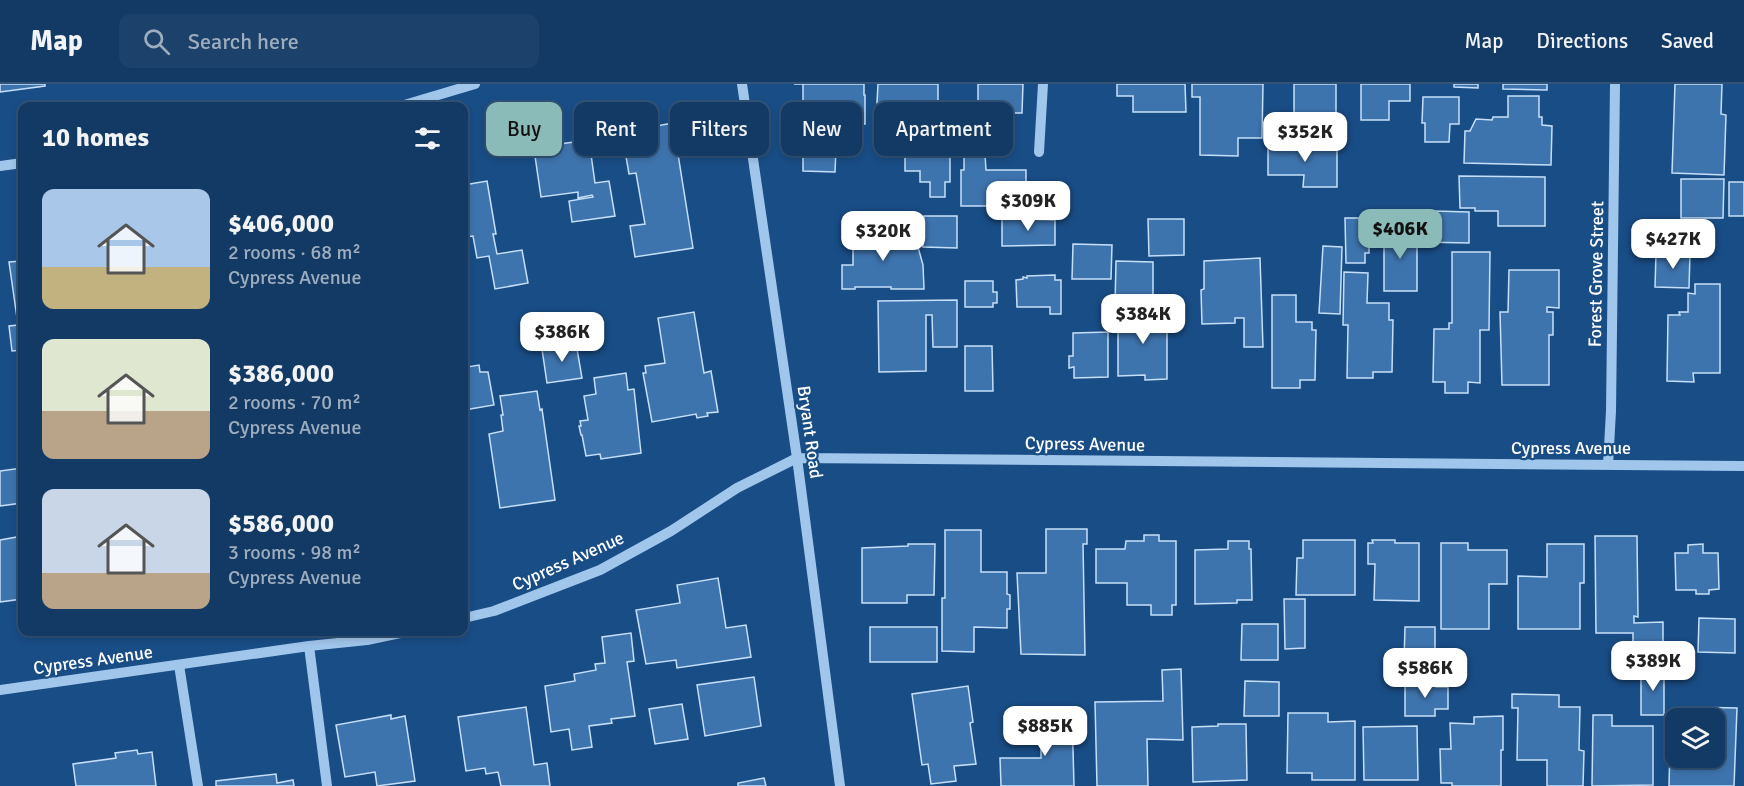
<!DOCTYPE html>
<html lang="en">
<head>
<meta charset="utf-8">
<style>
	:root { --surface:#133a64; --page:#1c416a; --text:#f1f3f6; --muted:#9dadbf; --line:#325478; --accent:#8bbbb9 }
	body { margin:0; font-family:Signika,sans-serif; background:var(--page); color:var(--text); height:100vh; display:flex; flex-direction:column; font-size:22px; white-space:nowrap }
	* { box-sizing:border-box; margin:0 }
	p { font-size:20px; color:var(--muted) }
	.icon { flex:none; width:33px; height:33px; fill:none; stroke:currentColor; stroke-width:2; stroke-linecap:round; stroke-linejoin:round }
	.map { position:relative; flex:1; overflow:hidden }
	.sheet { position:absolute; left:18px; top:18px; width:450px; height:534px; display:flex; flex-direction:column; background:var(--surface); border-radius:12px; box-shadow:0 3px 9px #0003,0 0 0 2px var(--line) }
	.sheet>* { flex:none }
	.banner { position:absolute; left:486px; top:18px; width:570px; height:54px; display:flex; gap:12px }
	.controls { position:absolute; left:1665px; top:624px; display:grid; gap:12px }
	.controls a { display:grid; place-items:center; width:60px; height:60px; border-radius:12px; background:var(--surface); box-shadow:0 3px 9px #0003,0 0 0 2px var(--line); font-size:30px }
	.price { position:absolute; translate:-50% -51px; padding:0 14px; border-radius:12px; background:#fff; color:#222; font-size:20px; line-height:39px; filter:drop-shadow(0 2px 3px #0008) }
	.price::after { content:''; position:absolute; left:50%; top:36px; width:18px; height:14px; margin-left:-9px; background:inherit; clip-path:polygon(0 0,100% 0,50% 100%) }
	.price.on { background:var(--accent); color:#111 }
	ul { padding:0; list-style:none }
	li { display:flex; align-items:center; gap:18px; height:150px; padding:0 24px }
	li span { display:grid; place-items:center; flex:none; width:168px; height:120px; border-radius:12px; color:#555 }
	li>.icon { margin-inline-start:auto }
	span .icon { width:72px; height:72px; fill:#fffc; stroke-width:1 }
	li b { font-size:26px }
	h2 { display:flex; justify-content:space-between; align-items:center; height:72px; padding:0 24px; font-size:26px }
	.pill { padding:0 21px; border-radius:12px; background:var(--surface); box-shadow:0 3px 9px #0003,0 0 0 2px var(--line); font-size:21px; line-height:54px }
	.pill.on { background:var(--accent); color:#111 }
	header { display:flex; align-items:center; gap:36px; box-sizing:border-box; height:84px; padding:0 30px; background:var(--surface); border-bottom:2px solid var(--line) }
	header strong { font-size:28px }
	nav { display:flex; gap:33px; margin-inline-start:auto; font-size:21px }
	.search { width:420px; height:54px; background:var(--page); display:flex; align-items:center; gap:15px; box-sizing:border-box; padding:0 21px; border-radius:12px; color:var(--muted); font-size:22px }
	.map>svg:first-child { display:block }
</style>
</head>
<body>
<header>
<strong>Map</strong>
<div class="search"><svg class="icon" aria-label="search" viewBox="0 0 24 24"><circle cx="10" cy="10" r="6"/><path d="M15 15l6 6"/></svg>Search here</div>
<nav><a>Map</a><a>Directions</a><a>Saved</a></nav>
</header>
<div class="map">
<svg width="1744" height="702" viewBox="0 0 1744 702">
	<rect width="100%" height="100%" fill="#194d86"/>
	<!-- building -->
	<path fill="#3e74ae" stroke="#c6dff9" stroke-width="1.5" d="M0,0H45V2L0,8Z
		M794,0H864V11H865V40L837,41L835,88L803,87V0Z
		M878,0H938V28H950V98H945V113H930V98H920V87H905V58H893V25H903V19H877Z
		M978,0H1023L1022,29H998V46H978Z
		M1117,0H1185L1186,28H1133V12H1117Z
		M1192,0H1263L1262,54H1238V72L1200,71V13H1192Z
		M1294,0H1336V54H1303L1302,40H1294Z
		M1361,0H1410V17H1389V36H1361Z
		M1454,0H1478V4L1454,3Z
		M1503,0H1547V6L1503,5Z
		M1675,0H1722L1721,30L1726,31L1724,91L1672,89Z
		M1508,12H1539V33H1542V41L1552,42L1551,81L1464,79L1465,47H1470L1476,35L1492,36L1493,33H1508Z
		M1423,13H1459V40H1450L1449,58H1425V39H1422Z
		M644,34L646,44L673,39L693,164L635,173L630,142L645,140L636,89L629,90L620,38Z
		M589,56L595,99L609,97L615,132L572,138L569,117L593,113L592,111L578,114V108L541,113L535,72L553,69L552,61Z
		M1268,60L1337,61V103H1303L1304,91H1268Z
		M964,71H985L986,86H1026V122H961V86H964Z
		M1459,92L1545,93V142H1498V127H1475V124H1460Z
		M1681,95H1724L1723,134H1681Z
		M487,97L496,150H493L497,170L522,166L528,199L495,205L489,172L477,174L473,152L464,153V101Z
		M1729,98H1744V132H1729Z
		M1434,127L1469,128V159L1421,158L1422,130H1434Z
		M924,132H957V164L923,163Z
		M1002,134L1055,136V161L1002,162Z
		M1345,134H1369V169H1365V179H1346Z
		M1148,135H1184V171L1149,172Z
		M880,143H895L896,152L918,163L923,181L924,205H891V203H855V205H842V181H853V147H875V153H881Z
		M1384,145H1417V207H1384Z
		M1073,160L1112,161L1111,195H1072Z
		M1323,162L1342,163L1340,230L1319,229Z
		M1452,168H1490L1489,246H1480V299L1468,298V309H1445V298H1433L1434,245H1449V239H1452Z
		M1656,169L1690,170L1689,204L1655,203Z
		M1260,174L1263,263H1244V234H1235V239L1202,240L1201,206L1204,205V177Z
		M22,177V266L12,267L9,242L18,241L9,178Z
		M1116,177L1153,178V222H1115Z
		M1509,186H1559V224L1547,223V228H1553V251H1549V301H1502L1500,228H1508Z
		M1344,188L1368,189L1367,219H1389V236H1393L1392,288H1373V294H1347L1348,241H1343Z
		M1055,191V196H1061V230H1050V223H1017L1016,196L1023,195V193L1027,194V192Z
		M965,197H993V208H997V219H993V223H965Z
		M1695,200H1720V289H1693L1694,298L1667,297L1668,231H1680L1679,228H1688V209L1695,210Z
		M1272,211H1296V238H1312V246H1316L1315,296H1300V304H1272Z
		M957,216V263H933L932,231H926V287L879,288L878,217Z
		M1153,221H1164V231H1167V295L1145,296V291L1118,292V230H1153Z
		M694,228L704,289L711,287L718,328L707,329L708,332L697,334L696,330L652,338L643,289H646L645,282L665,279L658,234Z
		M1108,248V293L1074,294V283L1069,284V272H1073V249Z
		M576,259L582,294L547,299L542,265Z
		M965,262H992L993,307H965Z
		M479,281L480,288H488L494,321L464,326V291L468,290L467,283Z
		M626,289L628,306L634,305L641,369L601,375L600,370L586,372L582,351H581L579,342H581L580,337L588,336L584,312L596,310L594,294Z
		M537,307L540,326L542,325L555,416L500,424L489,350L503,347L501,331H503L500,312Z
		M22,384V419L0,422V387Z
		M464,416L469,451L464,452Z
		M1046,445H1087V460H1083L1085,571L1021,570L1017,489H1046Z
		M945,446H981V488H1007V510L1010,511V525H1007V544L974,543V568L942,567V514H945Z
		M1144,451H1159V457H1176V521H1172V531H1151V521H1127V499H1096V465H1125L1126,457H1144Z
		M1595,452H1637L1638,533L1634,532V539L1663,538V582H1633V549H1596Z
		M17,453L22,492V515L0,518V456Z
		M1303,456H1355V511H1296L1297,474H1303Z
		M1372,456H1395V459H1419V517L1374,516L1375,480H1368V459H1373Z
		M1228,457H1249V465H1251L1252,516H1237V519L1195,520V466L1228,465Z
		M1441,459H1468V466H1507V500H1489V545H1441Z
		M908,460H935L934,511H907V519H862V464L908,462Z
		M1547,460H1584V499H1580V545H1518V492L1547,493Z
		M1703,460V469H1718L1719,505L1709,506V510H1696V506H1676L1675,469H1688V461Z
		M718,494L726,544L746,541L751,573L677,584L676,576L646,580L636,526L680,519L677,501Z
		M1284,515H1305V564L1285,565Z
		M1699,534L1735,535V569L1698,568Z
		M1242,540H1278V576H1241Z
		M870,543H937V578H870Z
		M1405,543H1435V577H1404Z
		M631,549L634,577L627,578L635,632L611,635L612,639L589,642L592,663L572,666L569,645L551,648L545,602L575,597L574,590L596,586L595,580L605,579L602,553Z
		M1652,584H1664V631H1641V587H1652Z
		M1181,585L1183,656L1147,655L1148,702H1097L1095,618L1163,617L1162,586Z
		M754,593L761,642L705,652L697,601Z
		M1245,597L1279,598V632H1244Z
		M1405,599H1436V603H1448V625H1435V632H1405Z
		M968,602L973,638L970,639L976,680L954,682L956,697L931,700L928,680L922,681L912,610Z
		M1512,610L1559,611V623H1580L1579,666L1584,667L1583,702H1547V676H1517L1518,624H1512Z
		M682,620L688,655L655,660L649,625Z
		M526,623L534,681L547,679L550,702H501L498,688L486,690L485,684L466,687L458,633Z
		M1692,623L1737,624L1734,702H1669L1670,661H1673V639H1676V674H1714V634H1692Z
		M1072,628L1074,702H1001L1000,674H1041V629Z
		M1288,629H1328V638L1355,637V696H1312V689H1287Z
		M391,631V635L405,632L415,697L377,702L375,688L345,693L336,641Z
		M1593,631H1612V642H1653V701L1592,702Z
		M1503,632V666H1501V702H1452V699H1441L1440,665H1451L1450,639L1474,640V633Z
		M1218,640H1246L1247,696L1193,698L1192,643L1218,642Z
		M1417,642L1418,696H1364L1363,643Z
		M137,666L138,670L152,668L156,702H76L73,680L116,674L115,669Z
		M276,690L277,699L293,696L294,702H216V697Z
		M764,694L766,702H738V699Z"/>
	<g fill="none" stroke-linecap="round" stroke-linejoin="round">
		<!-- minor -->
		<path stroke="#a1c6ec" stroke-width="10" d="M742,0L797,374L840,702
			M401,22L475,0
			M1039,68L1043,0
			M0,82L22,79
			M1608,381L1611,327L1615,0
			M464,534L494,527L600,486L671,447L737,404L797,374L1744,382
			M309,562L327,702
			M179,581L198,702
			M0,606L309,562L367,556L405,548"/>
	</g>
	<g text-anchor="middle" stroke-width="4.5" stroke-linejoin="round" paint-order="stroke">
		<!-- street labels -->
		<g font-size="18" fill="#fff" stroke="#194d86">
			<text transform="translate(1596 190) rotate(-89)" y="6">Forest Grove Street</text>
			<text transform="translate(810 348) rotate(82)" y="6">Bryant Road</text>
			<text transform="translate(1085 360) rotate(1)" y="6">Cypress Avenue</text>
			<text x="1571" y="370">Cypress Avenue</text>
			<text transform="translate(568 477) rotate(-24)" y="6">Cypress Avenue</text>
			<text transform="translate(93 576) rotate(-8)" y="6">Cypress Avenue</text>
		</g>
	</g>
</svg>
<div class="controls">
<a><svg class="icon" aria-label="layers" viewBox="0 0 24 24"><path d="M12 4l9 5-9 5-9-5zM3 14l9 5 9-5"/></svg></a>
</div>
<b class="price" style="left:1305px;top:79px">$352K</b>
<b class="price" style="left:1028px;top:148px">$309K</b>
<b class="price on" style="left:1400px;top:176px">$406K</b>
<b class="price" style="left:883px;top:178px">$320K</b>
<b class="price" style="left:1673px;top:186px">$427K</b>
<b class="price" style="left:1143px;top:261px">$384K</b>
<b class="price" style="left:562px;top:279px">$386K</b>
<b class="price" style="left:1653px;top:608px">$389K</b>
<b class="price" style="left:1425px;top:615px">$586K</b>
<b class="price" style="left:1045px;top:673px">$885K</b>
<div class="banner">
<a class="pill on">Buy</a>
<a class="pill">Rent</a>
<a class="pill">Filters</a>
<a class="pill">New</a>
<a class="pill">Apartment</a>
</div>
<section class="sheet">
<h2>10 homes<svg class="icon" aria-label="filters" viewBox="0 0 24 24"><path d="M4 7h16M4 17h16"/><circle cx="9" cy="7" r="2"/><circle cx="15" cy="17" r="2"/></svg></h2>
<ul>
<li><span style="background:linear-gradient(#a9c7e8 65%,#c2b280 0)"><svg class="icon" aria-label="home" viewBox="0 0 24 24"><path d="M3 11l9-7 9 7M6 9v11h12V9"/></svg></span><div><b>$406,000</b><p>2 rooms · 68 m²</p><p>Cypress Avenue</p></div></li>
<li><span style="background:linear-gradient(#dfe7d0 60%,#b9a48a 0)"><svg class="icon" aria-label="home" viewBox="0 0 24 24"><path d="M3 11l9-7 9 7M6 9v11h12V9"/></svg></span><div><b>$386,000</b><p>2 rooms · 70 m²</p><p>Cypress Avenue</p></div></li>
<li><span style="background:linear-gradient(#c9d6e8 70%,#b9a48a 0)"><svg class="icon" aria-label="home" viewBox="0 0 24 24"><path d="M3 11l9-7 9 7M6 9v11h12V9"/></svg></span><div><b>$586,000</b><p>3 rooms · 98 m²</p><p>Cypress Avenue</p></div></li>
</ul>
</section>
</div>
</body>
</html>
